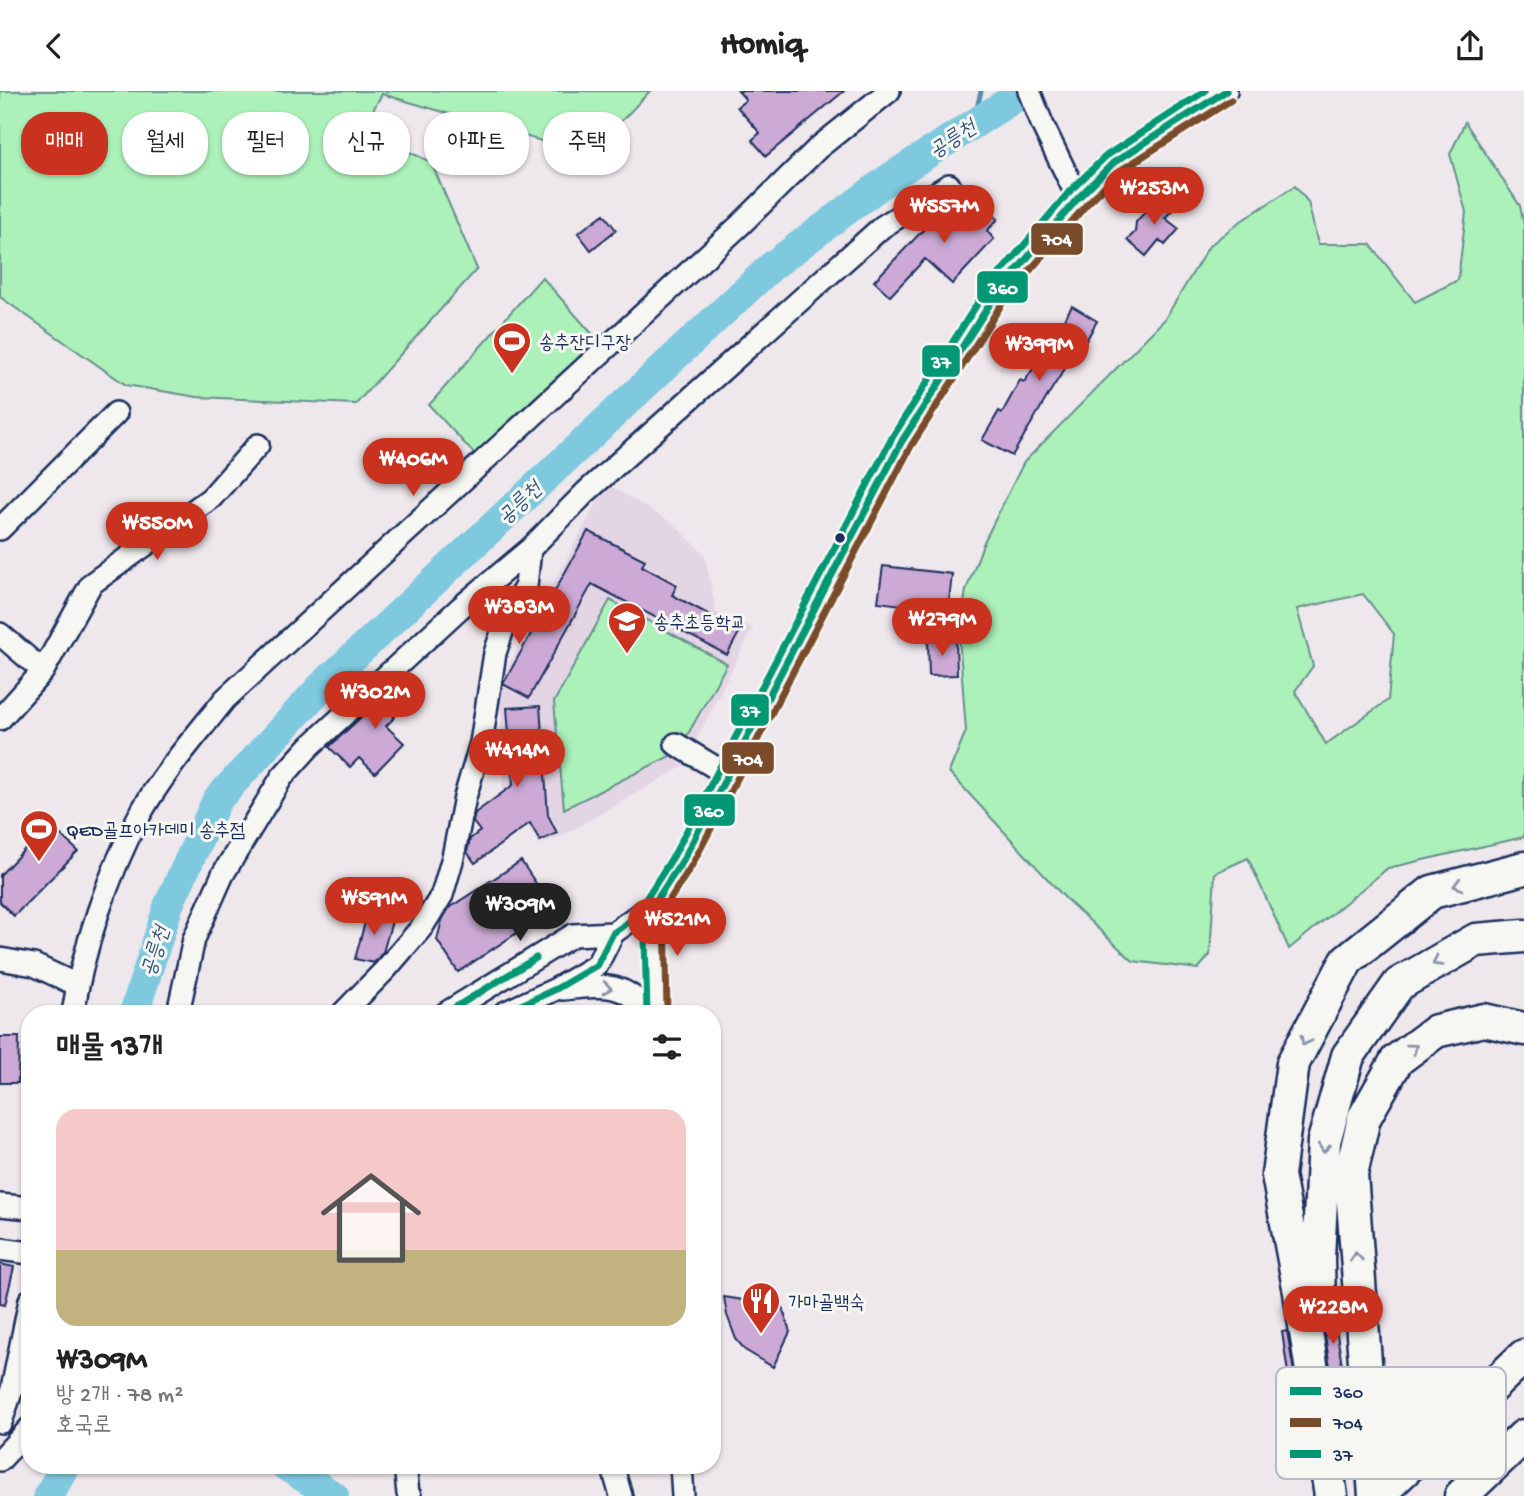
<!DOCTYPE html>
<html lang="ko">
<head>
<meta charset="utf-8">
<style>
	:root { --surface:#fff; --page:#f6f6f6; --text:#222; --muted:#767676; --accent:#c8321e }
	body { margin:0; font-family:"Gochi Hand","Poor Story",sans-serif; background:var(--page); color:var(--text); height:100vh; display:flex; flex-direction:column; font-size:26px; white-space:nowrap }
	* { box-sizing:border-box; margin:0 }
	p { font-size:23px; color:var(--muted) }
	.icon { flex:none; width:38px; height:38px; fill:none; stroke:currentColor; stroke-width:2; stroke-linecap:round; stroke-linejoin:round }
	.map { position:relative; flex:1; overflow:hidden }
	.panel { position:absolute; left:21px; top:914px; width:700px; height:469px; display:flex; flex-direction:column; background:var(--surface); border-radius:28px; box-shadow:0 2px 5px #0004 }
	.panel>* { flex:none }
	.banner { position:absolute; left:21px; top:21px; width:700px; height:63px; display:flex; gap:14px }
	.price { position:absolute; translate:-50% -60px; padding:0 16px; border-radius:24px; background:var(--accent); color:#fff; font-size:23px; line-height:46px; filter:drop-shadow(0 2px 4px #0008) }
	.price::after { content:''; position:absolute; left:50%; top:42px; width:21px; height:16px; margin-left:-10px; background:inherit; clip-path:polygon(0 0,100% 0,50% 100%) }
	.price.current { background:#222; color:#fff }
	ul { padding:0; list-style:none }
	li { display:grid; align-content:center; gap:14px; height:371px; padding:0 35px }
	li span { display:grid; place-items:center; height:217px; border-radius:21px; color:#555 }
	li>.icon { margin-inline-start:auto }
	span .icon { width:126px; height:126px; fill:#fffc; stroke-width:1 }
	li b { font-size:30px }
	h2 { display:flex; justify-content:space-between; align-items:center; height:84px; padding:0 35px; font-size:30px }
	.pill { padding:0 24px; border-radius:28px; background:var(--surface); box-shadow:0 2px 5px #0004; font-size:24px; line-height:63px }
	.pill.current { background:var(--accent); color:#fff }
	header { display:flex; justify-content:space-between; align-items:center; height:91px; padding:0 35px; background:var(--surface); font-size:32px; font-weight:800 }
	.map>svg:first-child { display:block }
</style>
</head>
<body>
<header><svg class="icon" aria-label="back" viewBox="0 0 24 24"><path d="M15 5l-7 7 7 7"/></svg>Homiq<svg class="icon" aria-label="share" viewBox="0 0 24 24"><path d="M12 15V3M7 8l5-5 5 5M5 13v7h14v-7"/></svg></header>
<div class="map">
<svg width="1524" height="1405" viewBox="0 0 1524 1405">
	<rect width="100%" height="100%" fill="#eee7ec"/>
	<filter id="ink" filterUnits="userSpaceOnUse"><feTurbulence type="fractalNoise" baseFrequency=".0143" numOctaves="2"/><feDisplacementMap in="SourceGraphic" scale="14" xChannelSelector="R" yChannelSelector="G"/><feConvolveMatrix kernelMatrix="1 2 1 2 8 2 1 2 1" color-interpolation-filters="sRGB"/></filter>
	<g filter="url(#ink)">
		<!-- built -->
		<path fill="#e4d5e5" d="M607,393L674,433L705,464L716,521L753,537L682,676L562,745L540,753L503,698L500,590Z"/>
		<!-- green -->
		<path fill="#acf0ba" stroke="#64908c" stroke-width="2" fill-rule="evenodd" d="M0,0H650L589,64L382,3L362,39L431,71L477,178L356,313L197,306L126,294L0,206Z
			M1465,31L1520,115L1524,134V746L1388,777L1289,858L1248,767L1215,782L1210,864L1198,878L1133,870L1066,808L949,681L966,640L959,545L966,499L984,451L1024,371L1165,228L1209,155L1238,132L1295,95L1308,111L1318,153H1370L1415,211L1458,189L1466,121L1450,63ZM1363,503L1394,543L1388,609L1326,653L1295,600L1313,575L1297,518Z
			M542,186L602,254L478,367L429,314Z
			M610,509L727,573L678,661L564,718L554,611Z"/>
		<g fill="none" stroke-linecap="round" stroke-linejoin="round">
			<!-- stream -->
			<path stroke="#578bab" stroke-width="5" d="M973,34L981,0"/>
			<!-- river -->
			<path stroke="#7fc9df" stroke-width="30" d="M134,922L169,813L217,709L321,596L772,175L891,86L1025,0
				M284,1374L334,1405
				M48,1405L66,1374"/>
		</g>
		<!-- building -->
		<path fill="#ccaad5" stroke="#1b2f5e" stroke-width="2" d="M738,0H844L766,65L752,49L760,42L737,16L746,9Z
			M957,104L974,120L981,113L998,128L987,140L994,148L952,193L925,168L890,205L874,190Z
			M1160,104L1175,116L1165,127L1179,138L1165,154L1159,149L1146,165L1127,149L1135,141L1136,131Z
			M604,123L616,139L591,159L578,142Z
			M1072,215L1097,230L1077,266L1074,264L1053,296L1012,365L982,349L999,320L1002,322L1020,289L1024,291L1050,253Z
			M588,440L645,469L642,475L677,494L672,504L740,540L727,564L592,493L529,607L503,593Z
			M883,475L952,483L948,520L878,511Z
			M956,549L957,584L929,585L928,550Z
			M403,587L417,600L393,624L395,626L386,635L404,652L375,682L359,667L350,676L329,656Z
			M540,615L548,724L557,742L540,750L530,732L475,772L467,761L470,748L480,740L473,731L475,722L513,694L507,617Z
			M49,733L78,760L14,825L0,811V784Z
			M521,770L553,818L458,881L437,849L442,829L449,817Z
			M368,820L393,827L383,861L374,872L355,868Z
			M0,946H19L18,992H0Z
			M0,1173L14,1176L5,1214L0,1213Z
			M724,1206L782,1215L790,1241L773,1276L745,1259L736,1248L727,1224Z
			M1335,1232L1342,1274L1330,1276L1324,1238Z
			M1287,1240L1294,1281L1288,1282L1282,1241Z"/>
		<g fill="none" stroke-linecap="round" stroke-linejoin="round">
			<defs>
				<path id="minor" d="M1029,0L1043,35L1078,107
					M0,438L116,322
					M0,543L43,580L0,628
					M43,580L91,493L211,407L258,354
					M676,653L728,684
					M654,813L657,922
					M0,868L34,874L77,894
					M562,898C598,895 624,888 648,922
					M73,922C83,857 108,784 139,725C162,683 195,646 225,608L739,135L818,57L889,0
					M178,922L194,848L223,783L282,686L309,656L461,516L530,458L586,401L882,136L949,94
					M343,922L385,879L422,836L442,804L453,766L465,706L481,652L495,562L507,526L526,495L530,458
					M446,922L573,844L613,842
					M504,922L556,898L597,874L613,842L654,813L683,769L902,350L995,205L1078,107L1113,72L1193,19L1226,0
					M0,1114L30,1117
					M0,1158L30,1162
					M1,1331L12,1298L30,1209
					M0,1369L30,1337
					M405,1374L408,1403L410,1405
					M612,1374L621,1405
					M681,1374L683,1405"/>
				<path id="highway" d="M1319,1221L1318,1167L1324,1050L1348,965L1399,893L1476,849L1524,845
					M1331,1405L1300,1201L1278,1084L1293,972L1347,869L1432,801L1524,777
					M1375,1405L1351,1083L1364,1027L1397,969L1436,940L1484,929L1524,938
					M1377,1405L1524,1265
					M1461,1405L1524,1345"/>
			</defs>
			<!-- minor casing -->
			<use href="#minor" stroke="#1b2f5e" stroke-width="26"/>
			<!-- highway casing -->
			<use href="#highway" stroke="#1b2f5e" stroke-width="37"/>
			<!-- minor -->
			<use href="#minor" stroke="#f6f6f2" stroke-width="21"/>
			<!-- highway -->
			<use href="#highway" stroke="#f6f6f2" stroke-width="32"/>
			<defs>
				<path id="bus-1" d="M446,922L536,867
					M504,922L556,898L597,874L613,842L654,813L683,769L902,350L995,205L1078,107L1113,72L1226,0"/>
				<path id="bus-2" d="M667,922L665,816L692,774L911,355L1003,211L1086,114L1120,80L1231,9"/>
				<path id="bus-3" d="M647,922L644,811L674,764L893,345L986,199L1070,100L1106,65L1205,0"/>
			</defs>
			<!-- bus-1 casing -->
			<use href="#bus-1" stroke="#f6f6f2" stroke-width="12"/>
			<!-- bus-2 casing -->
			<use href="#bus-2" stroke="#f6f6f2" stroke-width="12"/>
			<!-- bus-3 casing -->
			<use href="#bus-3" stroke="#f6f6f2" stroke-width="12"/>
			<!-- bus-1 -->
			<use href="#bus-1" stroke="#009775" stroke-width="7"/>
			<!-- bus-2 -->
			<use href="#bus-2" stroke="#7a4b2a" stroke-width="7"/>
			<!-- bus-3 -->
			<use href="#bus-3" stroke="#009775" stroke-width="7"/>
		</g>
		<!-- one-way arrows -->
		<defs><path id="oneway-chevron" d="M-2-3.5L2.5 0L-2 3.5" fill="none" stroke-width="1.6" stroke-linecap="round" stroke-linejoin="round" transform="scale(1.75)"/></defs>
		<g stroke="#8892a8">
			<use href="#oneway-chevron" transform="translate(1458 794) rotate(165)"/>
			<use href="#oneway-chevron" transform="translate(1437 871) rotate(150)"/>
			<use href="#oneway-chevron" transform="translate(607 897) rotate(6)"/>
			<use href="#oneway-chevron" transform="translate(1305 950) rotate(117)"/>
			<use href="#oneway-chevron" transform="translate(1413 957) rotate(-36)"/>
			<use href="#oneway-chevron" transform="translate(1324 1057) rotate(96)"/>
			<use href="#oneway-chevron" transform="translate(1356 1166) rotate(-95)"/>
		</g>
	</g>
	<!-- icons -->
	<defs>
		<symbol id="stadium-pin" viewBox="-11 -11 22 30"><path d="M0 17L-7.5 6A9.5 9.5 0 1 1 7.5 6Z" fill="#c8321e" stroke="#f6f6f2"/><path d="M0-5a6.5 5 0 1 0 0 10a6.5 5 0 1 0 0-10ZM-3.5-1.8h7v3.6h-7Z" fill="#fff"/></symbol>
		<symbol id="school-pin" viewBox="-11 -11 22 30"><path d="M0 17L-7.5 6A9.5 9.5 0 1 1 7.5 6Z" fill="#c8321e" stroke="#f6f6f2"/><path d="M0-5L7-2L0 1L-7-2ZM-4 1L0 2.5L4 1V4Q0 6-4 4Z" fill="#fff"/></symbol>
		<symbol id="restaurant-pin" viewBox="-11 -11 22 30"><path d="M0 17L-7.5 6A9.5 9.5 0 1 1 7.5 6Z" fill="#c8321e" stroke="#f6f6f2"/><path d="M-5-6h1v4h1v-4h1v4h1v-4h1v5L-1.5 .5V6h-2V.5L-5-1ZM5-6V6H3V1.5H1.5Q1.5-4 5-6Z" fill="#fff"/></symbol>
	</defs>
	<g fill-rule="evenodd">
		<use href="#stadium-pin" x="490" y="228" width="44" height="60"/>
		<use href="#school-pin" x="605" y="508" width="44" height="60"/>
		<use href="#stadium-pin" x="17" y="716" width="44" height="60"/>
		<use href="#restaurant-pin" x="739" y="1188" width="44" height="60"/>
	</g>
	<!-- markers -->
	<circle fill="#1b2f5e" stroke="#f6f6f2" stroke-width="2.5" cx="840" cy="447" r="6"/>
	<g text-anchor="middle" stroke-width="6" stroke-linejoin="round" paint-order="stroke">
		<!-- poi labels -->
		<g font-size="19" fill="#1b2f5e" stroke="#f6f6f2" text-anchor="start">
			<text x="539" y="257">송추잔디구장</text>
			<text x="654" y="537">송추초등학교</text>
			<text x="66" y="745">QED골프아카데미 송추점</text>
			<text x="788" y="1217">가마골백숙</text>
		</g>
		<!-- water labels -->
		<g font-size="21" font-style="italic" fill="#34567e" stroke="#f6f6f2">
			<text transform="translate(952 47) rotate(-33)" y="7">공릉천</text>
			<text transform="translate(519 411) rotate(-43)" y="7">공릉천</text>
			<text transform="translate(154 860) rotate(-72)" y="7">공릉천</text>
		</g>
	</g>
	<!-- legend -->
	<rect x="1276" y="1276" width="230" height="112" rx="10" fill="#f6f6f2" stroke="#b4bac6" stroke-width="2"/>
	<rect x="1290" y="1296" width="31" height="8" fill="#009775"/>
	<rect x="1290" y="1327" width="31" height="9" fill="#7a4b2a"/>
	<rect x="1290" y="1359" width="31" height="8" fill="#009775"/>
	<g font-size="19" fill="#1b2f5e">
		<text x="1333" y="1307">360</text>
		<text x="1333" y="1338">704</text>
		<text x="1333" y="1370">37</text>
	</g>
	<g stroke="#f6f6f2" stroke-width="2.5">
		<rect x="1030" y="131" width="54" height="34" rx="7" fill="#7a4b2a"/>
		<rect x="976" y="179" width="53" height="34" rx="7" fill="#009775"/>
		<rect x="921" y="253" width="40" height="34" rx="7" fill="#009775"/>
		<rect x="730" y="602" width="40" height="34" rx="7" fill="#009775"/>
		<rect x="721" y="650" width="54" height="34" rx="7" fill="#7a4b2a"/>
		<rect x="683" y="702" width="53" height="34" rx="7" fill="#009775"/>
	</g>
	<g font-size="19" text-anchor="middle" font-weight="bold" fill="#fff">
		<text x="1057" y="154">704</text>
		<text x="1003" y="203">360</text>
		<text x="941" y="277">37</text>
		<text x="750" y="626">37</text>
		<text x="748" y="674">704</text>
		<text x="709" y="726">360</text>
	</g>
</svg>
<b class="price" style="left:1154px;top:136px">₩253M</b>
<b class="price" style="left:944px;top:154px">₩557M</b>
<b class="price" style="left:1039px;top:292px">₩399M</b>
<b class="price" style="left:413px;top:407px">₩406M</b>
<b class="price" style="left:157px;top:471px">₩550M</b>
<b class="price" style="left:519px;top:555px">₩383M</b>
<b class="price" style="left:942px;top:567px">₩279M</b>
<b class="price" style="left:375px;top:640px">₩302M</b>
<b class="price" style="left:517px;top:698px">₩414M</b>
<b class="price" style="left:374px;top:846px">₩591M</b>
<b class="price current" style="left:520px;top:852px">₩309M</b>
<b class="price" style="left:677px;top:867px">₩521M</b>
<b class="price" style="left:1333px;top:1255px">₩228M</b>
<div class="banner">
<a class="pill current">매매</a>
<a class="pill">월세</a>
<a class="pill">필터</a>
<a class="pill">신규</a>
<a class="pill">아파트</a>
<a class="pill">주택</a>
</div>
<section class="panel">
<h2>매물 13개<svg class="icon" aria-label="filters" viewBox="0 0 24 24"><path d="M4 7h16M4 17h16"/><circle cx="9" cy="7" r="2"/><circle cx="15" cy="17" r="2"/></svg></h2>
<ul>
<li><span style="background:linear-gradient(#f6c9c9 65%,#c2b280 0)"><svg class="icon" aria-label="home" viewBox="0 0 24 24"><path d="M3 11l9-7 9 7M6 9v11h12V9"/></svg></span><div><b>₩309M</b><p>방 2개 · 78 m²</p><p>호국로</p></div></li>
</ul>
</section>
</div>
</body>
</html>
